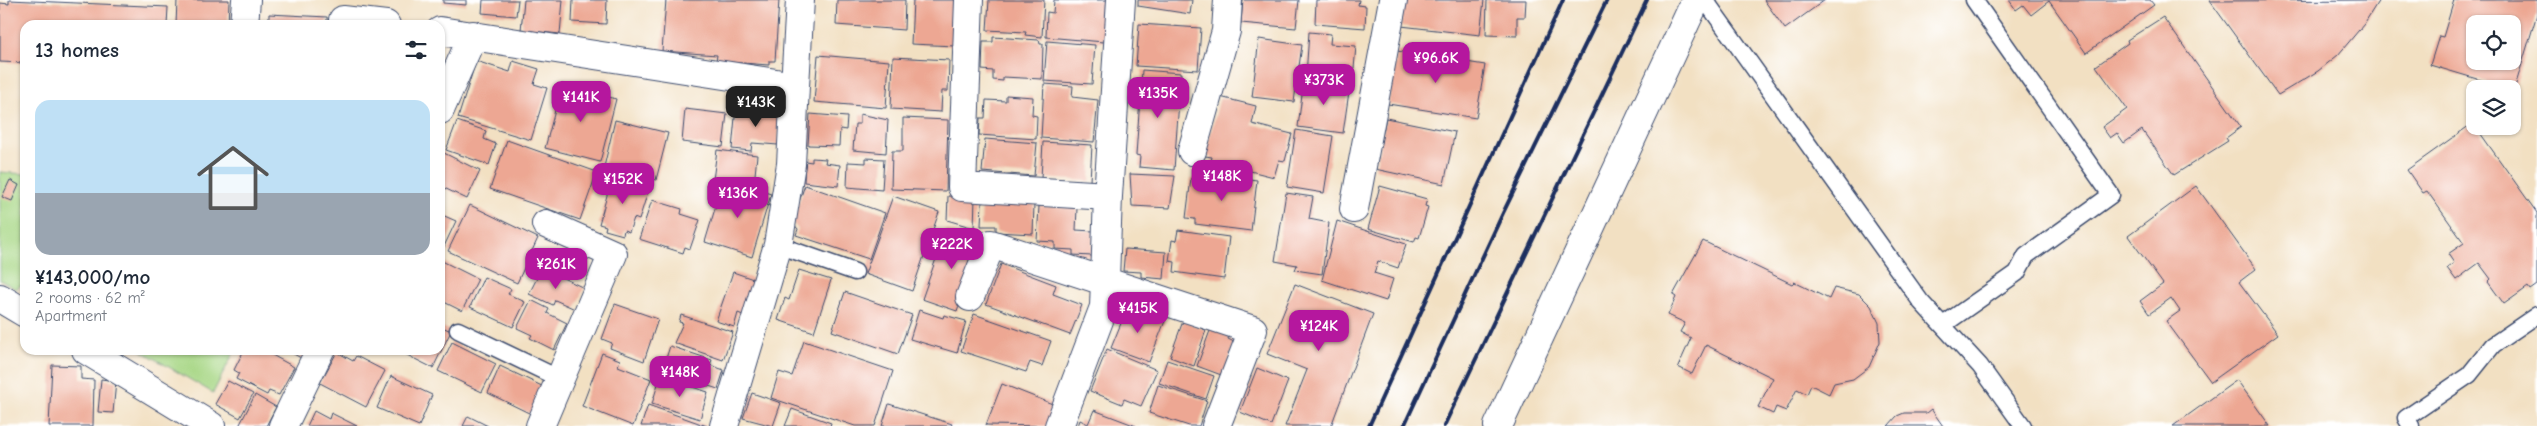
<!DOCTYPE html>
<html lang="en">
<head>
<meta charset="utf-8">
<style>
	:root { --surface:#fff; --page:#f2f2f3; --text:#1f2937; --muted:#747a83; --accent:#b5179e }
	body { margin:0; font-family:"Comic Neue",sans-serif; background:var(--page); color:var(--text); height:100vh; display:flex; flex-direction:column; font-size:19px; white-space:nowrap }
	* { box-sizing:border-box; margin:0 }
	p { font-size:16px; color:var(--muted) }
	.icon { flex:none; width:28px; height:28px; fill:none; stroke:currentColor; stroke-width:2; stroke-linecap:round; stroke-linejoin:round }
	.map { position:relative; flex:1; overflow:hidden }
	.side { position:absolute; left:20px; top:20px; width:425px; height:335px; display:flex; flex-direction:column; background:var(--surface); border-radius:15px; box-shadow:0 1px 4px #0004 }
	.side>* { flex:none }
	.buttons { position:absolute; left:2466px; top:15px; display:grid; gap:10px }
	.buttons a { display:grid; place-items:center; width:55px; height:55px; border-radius:10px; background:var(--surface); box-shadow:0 1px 4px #0004; font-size:25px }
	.price { position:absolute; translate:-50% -42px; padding:0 11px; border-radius:10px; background:var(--accent); color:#fff; font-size:16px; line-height:32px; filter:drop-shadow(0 1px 2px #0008) }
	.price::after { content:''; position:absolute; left:50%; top:30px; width:15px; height:11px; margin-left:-8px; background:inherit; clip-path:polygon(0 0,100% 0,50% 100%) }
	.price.current { background:#222; color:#fff }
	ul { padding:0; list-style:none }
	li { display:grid; align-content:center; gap:10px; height:265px; padding:0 15px }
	li span { display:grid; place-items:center; height:155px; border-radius:15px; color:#555 }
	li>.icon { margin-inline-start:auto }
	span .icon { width:90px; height:90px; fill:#fffc; stroke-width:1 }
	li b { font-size:21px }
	h2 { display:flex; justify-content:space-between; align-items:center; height:60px; padding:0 15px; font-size:21px }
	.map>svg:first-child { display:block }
</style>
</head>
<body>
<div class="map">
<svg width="2537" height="426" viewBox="0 0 2537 426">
	<rect width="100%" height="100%" fill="#fff"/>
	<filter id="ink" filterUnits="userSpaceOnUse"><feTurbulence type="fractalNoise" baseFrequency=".02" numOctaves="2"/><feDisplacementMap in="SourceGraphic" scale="10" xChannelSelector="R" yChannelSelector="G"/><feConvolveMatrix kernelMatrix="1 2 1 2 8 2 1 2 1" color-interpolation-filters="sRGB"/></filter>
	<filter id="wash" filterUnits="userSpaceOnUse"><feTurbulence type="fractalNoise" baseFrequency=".0096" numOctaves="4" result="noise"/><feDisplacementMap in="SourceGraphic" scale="20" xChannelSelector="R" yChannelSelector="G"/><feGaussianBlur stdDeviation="1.12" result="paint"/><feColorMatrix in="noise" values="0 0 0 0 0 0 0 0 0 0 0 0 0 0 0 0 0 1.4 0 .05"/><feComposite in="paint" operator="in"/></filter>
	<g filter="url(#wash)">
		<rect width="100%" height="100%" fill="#f2e0c2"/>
		<!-- green -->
		<path fill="#a8d786" stroke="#628372" d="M0,172L25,174V282L16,289L0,280Z
			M140,350H235L213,393Z"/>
		<g id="blocks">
			<!-- building -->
			<path fill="#eda793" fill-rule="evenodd" d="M9,0L168,7L167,25H25V63L0,62V3L9,4Z
				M177,0H229L228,25H176Z
				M443,0H466V5L443,3Z
				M483,0H518L516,16L482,13Z
				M524,0H563L560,34L521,30Z
				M573,0H607L606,24L572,22Z
				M666,0H779L775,61H769V65L716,61L717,55L662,51Z
				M837,0H905L904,30L836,25Z
				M913,0H957L955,46L911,44Z
				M989,0H1044L1042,37L1025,35L1026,32L987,30Z
				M1054,0H1108L1104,42L1046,37L1047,12L1053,13Z
				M1138,0H1192L1190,14L1138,6Z
				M1243,0H1299L1296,28L1241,23Z
				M1316,0H1359L1358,5L1366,6L1365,28L1315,24Z
				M1404,0H1484L1480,35L1401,26Z
				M1487,0H1526L1525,17H1517V36L1486,35Z
				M1764,0H1825L1785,29Z
				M2009,0H2150L2154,5L2086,53L2049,1L2031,15L2023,5L2016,10Z
				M2379,0L2364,24L2338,55L2318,71L2278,95L2210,1Z
				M2454,0H2537V14L2515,87L2509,85L2507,88L2430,65L2439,36L2443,37ZM2475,24H2512V61H2475Z
				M269,14L327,17V25H269Z
				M2163,17L2241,127L2226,138L2228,141L2174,175L2142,130L2124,143L2117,133L2110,138L2102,127L2127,109L2096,66L2128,43L2127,40Z
				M1139,24L1201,28L1198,70L1136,66Z
				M1309,32L1331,34L1330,44L1356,46L1353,80L1306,76Z
				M993,37L1039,40L1040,44H1043L1042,79L1003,77V81L993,80V71L982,70L983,42H993Z
				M1259,39L1302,45L1294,102L1252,97Z
				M1047,41L1095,45L1092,84L1044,81Z
				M1397,51L1485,65L1476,118L1388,104Z
				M818,55L889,61L886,108L814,102Z
				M893,57L949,60L948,91H942L941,112L891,109Z
				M476,61L510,72L513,61L539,69L534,84L547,88L531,140L458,118Z
				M1142,70L1181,73L1174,170L1139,167L1140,156L1136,155Z
				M1304,79L1350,85L1343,133L1298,127Z
				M562,84L616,99L600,162L545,148Z
				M1044,84L1073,86L1072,97L1098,100L1094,142L1041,138Z
				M1006,95L1033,97L1032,115L1037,116L1036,139L979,135L980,118H985L986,100L1006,101Z
				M1220,97L1256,106L1252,124L1292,134L1285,161L1279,160L1274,177L1211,161L1212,157L1205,156Z
				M736,107L781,111L778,145L752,143L751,151L732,149Z
				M685,109L727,114L723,147L682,142Z
				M810,114L847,117L846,130L840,129L839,146L808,145Z
				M860,114L888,120L886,153L853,150L855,124H860Z
				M903,118L948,120L946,191L891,189L892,151H903Z
				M1386,118L1455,132L1444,184L1375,169Z
				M615,120L668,133L656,180L604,167Z
				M457,121L486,131L484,139L496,144L489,165L446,150Z
				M2473,123L2537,213V285L2530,290L2528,287L2504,304L2488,282L2491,279L2479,263L2456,280L2447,268L2454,263L2448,254L2464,243L2427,191L2423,193L2407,170Z
				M1296,130L1333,136L1324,193L1287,187Z
				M985,139L1037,143L1034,176L982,172Z
				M507,140L597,172L580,220L490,189Z
				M1043,142L1092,145L1090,181L1041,178Z
				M717,150L757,155L754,185L713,180Z
				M440,151L480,171L467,199L440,186Z
				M812,158L826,159L825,163L840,165L838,186L804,182L805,161L812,162Z
				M866,158L884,159L882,190L847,187L848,162L866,163Z
				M1203,173L1257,180L1251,231L1195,224V219L1186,218L1191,178L1202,179Z
				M617,174L649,188L639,220L634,218L629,232L624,230L623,235L605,230L606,226L599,224L611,181L614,182Z
				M1130,174L1175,176L1170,208L1132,206Z
				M10,180L19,185L12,201L2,197Z
				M719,183L744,191L745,186L771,194L752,257L705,242L717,202L714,201Z
				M805,185L885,213L869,259L796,235L798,229L792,222Z
				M1380,186L1427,199L1425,206L1428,207L1419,238L1416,237L1414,242L1368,229Z
				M2196,186L2256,269L2239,282L2278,334L2211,382L2166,321L2180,311L2171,298L2149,314L2140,301L2163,284L2128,236Z
				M1286,193L1313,197L1309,219L1329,223L1322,274L1295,270L1297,265L1275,261Z
				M893,196L939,212L912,291L865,274Z
				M948,196L975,198L974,228L947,220Z
				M652,200L682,209L681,214L700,220L690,249L685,247L683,253L639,239Z
				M982,201L1034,204L1033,234L996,232V226H981Z
				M470,205L538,238L517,283L448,251Z
				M1039,206L1077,208L1076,230L1093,231L1092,256L1073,255V250L1055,249V242L1037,241Z
				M440,214L456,221L440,255Z
				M1337,221L1406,244L1398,268L1378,261L1374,273L1393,279L1386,301L1322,280Z
				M946,230L981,241L957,311L922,299Z
				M1178,230L1229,237L1224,279L1174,272L1175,262L1169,261L1172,240L1176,241Z
				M1703,241L1792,284L1794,282L1829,299L1834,288L1859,294L1871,306L1879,323L1880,342L1869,367L1853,379L1834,383L1829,394L1811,385L1807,394L1797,389L1786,411L1776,407L1773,414L1758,407L1773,378L1706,345L1692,374L1678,367L1691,338L1680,332L1685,323L1668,315L1676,297L1673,295Z
				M1125,249L1166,252L1164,279L1141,277V272L1123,271Z
				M442,261L478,279L462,311L440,300Z
				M1001,264L1056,285L1053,294L1082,305L1070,335L986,304Z
				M542,268L584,288L575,309L555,300L553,305L529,294Z
				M799,270L831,280L814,332L778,320L785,298L789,300Z
				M733,272L756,280L743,315L738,313L734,327L716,321Z
				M484,277L511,289L508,294L525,302L513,327L470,307Z
				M1295,284L1373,314L1331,426H1285L1307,370L1267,354Z
				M845,292L912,315L898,354L832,331Z
				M531,300L549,309L547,313L567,323L554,350L530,338L532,335L517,328Z
				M615,304L658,319L644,361L610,348L612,343L602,339Z
				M1128,306L1165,321L1149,362L1111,348Z
				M919,310L943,318L944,315L966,321L957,353L910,339Z
				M974,314L1051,341L1042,366L1030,362L1026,372L961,351Z
				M681,315L733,332L723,360L674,343L683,323L679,322Z
				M1183,321L1206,330L1194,366L1170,357Z
				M440,326L451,331L433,368L403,353L405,350H440Z
				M1211,328L1229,335L1228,339L1234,342L1224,376L1197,366Z
				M804,341L893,371L875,426H855L771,398L779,372L792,376Z
				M452,342L496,364L482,392L438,371Z
				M670,346L712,360L710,365L724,370L718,389L662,371Z
				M1107,349L1157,370L1141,406L1124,399L1122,404L1090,391Z
				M244,350H263L294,367L279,395L269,391L267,395L236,379L239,373L234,370Z
				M286,350H308L303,359Z
				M337,352L353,361L356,356L385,371L366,407L320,383Z
				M602,353L620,360L618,366L651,379L633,426L582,406Z
				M1167,360L1214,376L1206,399L1159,383Z
				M52,365L81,366V379L94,380L93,426H49Z
				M500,366L546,388L533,415L488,393Z
				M1257,368L1288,381L1271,425L1240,412Z
				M391,376L432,395L419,426L377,408Z
				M660,377L708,392L700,419L652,404Z
				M101,379L116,381L113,413L98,412Z
				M2237,380L2270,426H2173Z
				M228,381L253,394L240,418L215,404Z
				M1002,384L1055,405L1047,426L986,425Z
				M1158,385L1207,401L1199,426H1189L1149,413Z
				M752,393L781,403L773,426L743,418Z
				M255,395L276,407L266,426H239Z
				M889,404L952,424L951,426H882Z
				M648,405L707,426H641Z
				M792,409L831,423L830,426H785Z
				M1931,409L1943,426H1888L1897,416L1904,413H1926Z
				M1094,410L1136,426H1078L1080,420L1088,424Z
				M314,411L329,419L331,413L357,426H307Z
				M468,416L488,426H463Z"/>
		</g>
	</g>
	<g filter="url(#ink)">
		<use href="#blocks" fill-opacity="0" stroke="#3b4a6d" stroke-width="1"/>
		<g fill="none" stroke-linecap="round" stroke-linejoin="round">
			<defs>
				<path id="service" d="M1705,0L1921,302L1980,366L2023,426
					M778,245L855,272
					M1943,325L2017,273L2026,256L2111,195L1974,0
					M458,330L560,379
					M2411,426L2406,418L2469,375L2493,345L2537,315"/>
				<path id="minor" d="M969,0L962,187L1108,196L1121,0
					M343,20L386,25
					M244,25L246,0
					M440,31L795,86L800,0
					M440,110L473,35
					M1192,151L1226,31L1228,0
					M1354,209L1393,0
					M970,297L991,244L1253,330L1216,426
					M0,298L25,313
					M86,350L211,426
					M283,426L320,350
					M540,426L613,254L546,224
					M724,426L778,245L791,164L795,86
					M1059,426L1104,307L1108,196"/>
				<path id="tertiary" d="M1498,426L1696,0"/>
			</defs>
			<!-- service casing -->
			<use href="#service" stroke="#3b4a6d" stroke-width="19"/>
			<!-- minor casing -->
			<use href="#minor" stroke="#3b4a6d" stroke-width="30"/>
			<!-- tertiary casing -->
			<use href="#tertiary" stroke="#3b4a6d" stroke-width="30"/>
			<!-- service -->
			<use href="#service" stroke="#fff" stroke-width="16"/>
			<!-- minor -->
			<use href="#minor" stroke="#fff" stroke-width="28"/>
			<!-- tertiary -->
			<use href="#tertiary" stroke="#fff" stroke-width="28"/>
			<!-- rail -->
			<path stroke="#1b2f5e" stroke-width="4" d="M1369,426L1563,0
				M1404,426L1503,213L1607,0
				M1444,426L1647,0"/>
		</g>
	</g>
</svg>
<div class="buttons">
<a><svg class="icon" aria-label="locate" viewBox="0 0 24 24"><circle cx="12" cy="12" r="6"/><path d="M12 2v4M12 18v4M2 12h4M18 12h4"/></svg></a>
<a><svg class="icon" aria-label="layers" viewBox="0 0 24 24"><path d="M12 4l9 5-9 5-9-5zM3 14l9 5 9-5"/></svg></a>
</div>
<b class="price" style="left:1436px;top:84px">¥96.6K</b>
<b class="price" style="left:1324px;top:106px">¥373K</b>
<b class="price" style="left:1158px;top:119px">¥135K</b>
<b class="price" style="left:581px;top:123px">¥141K</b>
<b class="price current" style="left:756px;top:128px">¥143K</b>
<b class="price" style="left:1222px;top:202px">¥148K</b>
<b class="price" style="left:623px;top:205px">¥152K</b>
<b class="price" style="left:738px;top:219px">¥136K</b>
<b class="price" style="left:952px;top:270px">¥222K</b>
<b class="price" style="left:556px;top:290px">¥261K</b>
<b class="price" style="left:1138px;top:334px">¥415K</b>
<b class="price" style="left:1319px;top:352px">¥124K</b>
<b class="price" style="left:680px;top:398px">¥148K</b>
<section class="side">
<h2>13 homes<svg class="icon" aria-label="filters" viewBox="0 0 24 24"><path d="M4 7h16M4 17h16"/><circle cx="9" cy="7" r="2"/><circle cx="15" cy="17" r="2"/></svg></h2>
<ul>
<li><span style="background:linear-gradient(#bfe0f5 60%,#9aa5b1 0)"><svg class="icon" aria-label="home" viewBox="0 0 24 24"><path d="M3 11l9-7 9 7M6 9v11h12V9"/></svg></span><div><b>¥143,000/mo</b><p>2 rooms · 62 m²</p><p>Apartment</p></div></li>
</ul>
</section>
</div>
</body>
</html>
